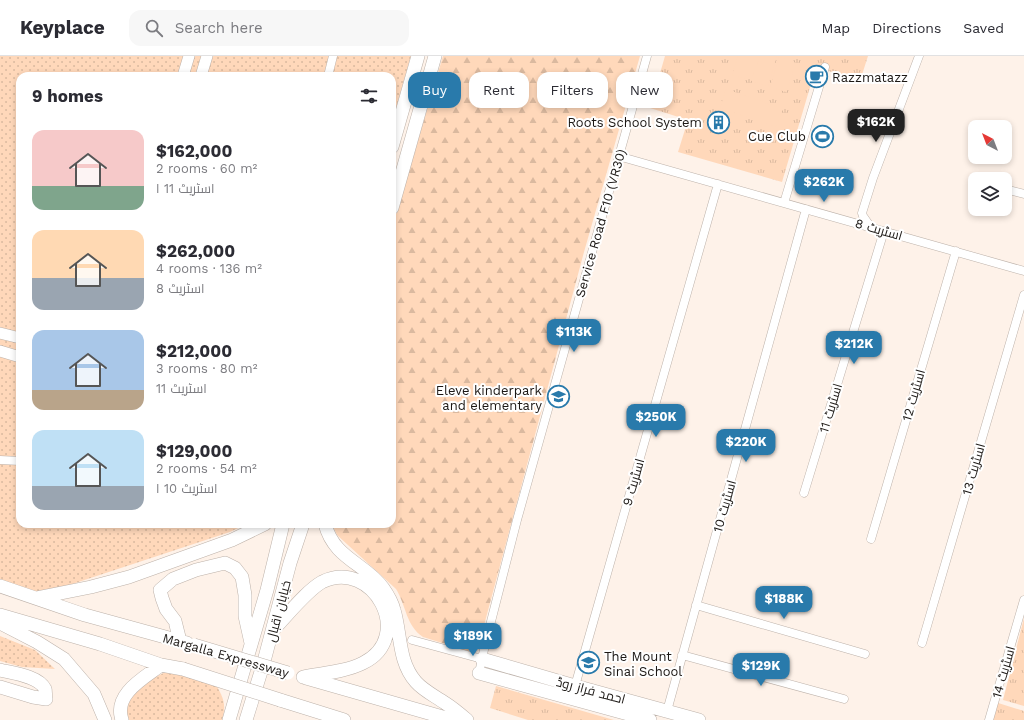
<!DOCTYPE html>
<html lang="en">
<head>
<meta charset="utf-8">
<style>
	:root { --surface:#fff; --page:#f7f7f7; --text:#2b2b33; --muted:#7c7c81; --line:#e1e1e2; --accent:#297aab }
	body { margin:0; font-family:"Work Sans",Cairo,sans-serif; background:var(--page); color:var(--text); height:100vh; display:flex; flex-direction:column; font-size:15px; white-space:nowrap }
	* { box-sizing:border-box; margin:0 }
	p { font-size:13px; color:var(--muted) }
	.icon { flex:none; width:22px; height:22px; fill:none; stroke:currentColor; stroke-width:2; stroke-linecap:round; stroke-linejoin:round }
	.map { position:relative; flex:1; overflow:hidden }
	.drawer { position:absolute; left:16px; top:16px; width:380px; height:456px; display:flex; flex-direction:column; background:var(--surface); border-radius:12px; box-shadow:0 2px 6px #0003 }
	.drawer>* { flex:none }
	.top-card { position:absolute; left:408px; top:16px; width:380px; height:36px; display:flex; gap:8px }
	.needle { width:26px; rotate:318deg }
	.controls { position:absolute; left:968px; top:64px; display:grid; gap:8px }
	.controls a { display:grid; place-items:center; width:44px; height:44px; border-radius:8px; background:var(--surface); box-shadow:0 2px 6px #0003; font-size:20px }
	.price { position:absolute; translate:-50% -34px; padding:0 9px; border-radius:8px; background:var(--accent); color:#fff; font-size:13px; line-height:26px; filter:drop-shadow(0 1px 2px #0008) }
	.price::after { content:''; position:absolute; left:50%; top:24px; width:12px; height:9px; margin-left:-6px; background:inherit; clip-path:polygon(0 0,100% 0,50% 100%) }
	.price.current { background:#222; color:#fff }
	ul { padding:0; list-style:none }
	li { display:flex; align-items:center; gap:12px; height:100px; padding:0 16px }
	li span { display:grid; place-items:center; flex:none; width:112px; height:80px; border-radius:12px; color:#555 }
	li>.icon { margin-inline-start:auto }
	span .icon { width:48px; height:48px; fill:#fffc; stroke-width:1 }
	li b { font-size:17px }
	h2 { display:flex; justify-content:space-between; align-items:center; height:48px; padding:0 16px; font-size:17px }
	.pill { padding:0 14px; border-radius:12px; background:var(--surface); box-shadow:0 2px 6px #0003; font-size:14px; line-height:36px }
	.pill.current { background:var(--accent); color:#fff }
	header { display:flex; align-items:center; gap:24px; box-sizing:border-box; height:56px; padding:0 20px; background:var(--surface); border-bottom:1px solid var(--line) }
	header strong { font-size:19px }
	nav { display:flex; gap:22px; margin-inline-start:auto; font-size:14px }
	.search { width:280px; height:36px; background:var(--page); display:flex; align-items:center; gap:10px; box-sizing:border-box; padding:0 14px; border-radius:12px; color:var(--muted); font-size:15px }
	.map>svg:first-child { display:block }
</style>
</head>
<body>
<header>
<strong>Keyplace</strong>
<div class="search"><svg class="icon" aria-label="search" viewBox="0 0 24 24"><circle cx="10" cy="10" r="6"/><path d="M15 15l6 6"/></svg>Search here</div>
<nav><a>Map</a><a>Directions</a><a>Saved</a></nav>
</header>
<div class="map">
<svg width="1024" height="664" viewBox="0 0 1024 664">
	<defs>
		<pattern id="grass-dots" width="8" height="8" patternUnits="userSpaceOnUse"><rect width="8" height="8" fill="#ffd8ba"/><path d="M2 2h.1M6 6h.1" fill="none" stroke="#dab99f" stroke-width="1.8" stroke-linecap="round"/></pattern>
		<pattern id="forest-firs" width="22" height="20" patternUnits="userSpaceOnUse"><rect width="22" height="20" fill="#ffd8ba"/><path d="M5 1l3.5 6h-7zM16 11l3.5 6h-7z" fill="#dab99f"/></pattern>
		<pattern id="park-tufts" width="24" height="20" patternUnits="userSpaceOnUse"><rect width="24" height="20" fill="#ffd8ba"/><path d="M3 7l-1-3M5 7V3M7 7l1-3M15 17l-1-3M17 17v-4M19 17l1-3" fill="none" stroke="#dab99f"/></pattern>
	</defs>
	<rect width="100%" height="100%" fill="#fef2e9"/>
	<!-- grass -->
	<path fill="url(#grass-dots)" d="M0,0H411L392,66V20H20V468H246L230,476L39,539L0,528Z
		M0,580L35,594L55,613L22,611L0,605Z
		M166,616L215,627C223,641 227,648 222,664H127C127,659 125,652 126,648C130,635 154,621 166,616Z"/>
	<!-- forest -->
	<path fill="url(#forest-firs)" d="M443,0H640L584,196L479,588L475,593L471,596L423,581C406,570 406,549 396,533L337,479L332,468H392V172Z"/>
	<!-- park -->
	<path fill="url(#park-tufts)" d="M665,0H868L860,25L816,11L782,126L678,96L688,64L650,52Z
		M1024,562V650L1003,644Z
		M496,630L614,664H528L490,652Z
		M995,646L1024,655V664H989Z"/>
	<!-- garden -->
	<path fill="#ffd8ba" d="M738,0H756L748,24L732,19Z
		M760,0H777L768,30L751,25Z
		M779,1L796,7L786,36L770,31Z
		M726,33L783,53L776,71L720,52Z"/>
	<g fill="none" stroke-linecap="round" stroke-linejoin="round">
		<defs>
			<path id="street" d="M328,20L333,0
				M618,100L1024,215
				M1005,133L1024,138
				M784,147L825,11
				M870,170L863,160L862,157L873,122L919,0
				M0,404L20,405
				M804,437L884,175
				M871,483L956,195
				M696,549L865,598
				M412,584L482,603
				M922,587L1024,239
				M682,599L844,643
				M479,617L485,589L517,464L647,0
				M575,630L718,128
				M667,655L806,153
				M989,664L1024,544"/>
			<path id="secondary" d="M183,20L189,0
				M201,20L207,0
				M0,277L20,282
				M0,295L20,301"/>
			<path id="primary" d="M392,91L418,0
				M392,152L435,0
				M325,468C334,503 365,507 383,532C388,539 392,546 394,554C401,577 398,606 416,626C424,635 435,640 445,647C453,652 460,658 467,664
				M0,530L85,559L187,587
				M36,542L91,531L129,521L232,484L265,468
				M0,559L100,588L161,609L183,613
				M0,567L37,586L64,603L94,638L105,664
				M272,575C286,561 306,535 322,526C373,501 416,581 363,607C345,616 323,617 303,621
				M180,585L175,565L166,553L162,542L160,534L173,523L196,514L225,507L235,512L242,521L245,539V560L251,587
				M482,603L575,630L699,664
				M0,614C12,617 39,620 45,633C46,635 45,640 46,643L33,641L0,631
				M479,617L650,664
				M306,622L453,664
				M280,644L344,664
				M122,664C113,638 144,622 161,609
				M229,664L267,534L283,468
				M246,664L263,609L290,507L303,468"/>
		</defs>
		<!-- street casing -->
		<use href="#street" stroke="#bdb2aa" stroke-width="9"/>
		<!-- secondary casing -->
		<use href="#secondary" stroke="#bdb2aa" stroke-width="12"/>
		<!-- primary casing -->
		<use href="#primary" stroke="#bdb2aa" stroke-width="14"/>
		<!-- street -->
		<use href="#street" stroke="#fff" stroke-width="8"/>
		<!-- secondary -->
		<use href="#secondary" stroke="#fff" stroke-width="11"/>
		<!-- primary -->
		<use href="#primary" stroke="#fff" stroke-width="13"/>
		<defs>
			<path id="primary-bridge" d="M194,589L288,617
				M183,613L280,644"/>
		</defs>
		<!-- primary-bridge casing -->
		<use href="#primary-bridge" stroke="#bdb2aa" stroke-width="14" stroke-linecap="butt"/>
		<!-- primary-bridge -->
		<use href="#primary-bridge" stroke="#fff" stroke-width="13"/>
	</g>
	<!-- icons -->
	<defs>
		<symbol id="cafe-ring" viewBox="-11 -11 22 22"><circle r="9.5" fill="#fff" stroke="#297aab" stroke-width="1.5"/><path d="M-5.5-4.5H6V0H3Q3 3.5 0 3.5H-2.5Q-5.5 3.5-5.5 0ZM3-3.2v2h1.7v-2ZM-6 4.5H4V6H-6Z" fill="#297aab"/></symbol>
		<symbol id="building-ring" viewBox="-11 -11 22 22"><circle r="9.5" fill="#fff" stroke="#297aab" stroke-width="1.5"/><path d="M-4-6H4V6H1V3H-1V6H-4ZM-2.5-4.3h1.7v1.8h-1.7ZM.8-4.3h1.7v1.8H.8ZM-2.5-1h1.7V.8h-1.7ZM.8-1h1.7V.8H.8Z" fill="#297aab"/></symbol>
		<symbol id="stadium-ring" viewBox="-11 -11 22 22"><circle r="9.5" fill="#fff" stroke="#297aab" stroke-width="1.5"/><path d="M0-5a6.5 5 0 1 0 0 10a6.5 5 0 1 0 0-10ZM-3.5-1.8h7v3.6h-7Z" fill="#297aab"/></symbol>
		<symbol id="school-ring" viewBox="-11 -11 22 22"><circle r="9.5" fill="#fff" stroke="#297aab" stroke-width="1.5"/><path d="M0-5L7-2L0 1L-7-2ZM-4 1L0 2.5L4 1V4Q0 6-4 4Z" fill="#297aab"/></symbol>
	</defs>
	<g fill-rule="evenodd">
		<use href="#cafe-ring" x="804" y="8" width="25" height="25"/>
		<use href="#building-ring" x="706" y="54" width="25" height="25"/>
		<use href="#stadium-ring" x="810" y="68" width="25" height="25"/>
		<use href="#school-ring" x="546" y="328" width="25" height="25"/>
		<use href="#school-ring" x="576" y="594" width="25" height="25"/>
	</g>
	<g text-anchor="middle" stroke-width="4" stroke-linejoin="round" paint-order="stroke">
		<!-- poi labels -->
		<g font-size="13" fill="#1c1815" stroke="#fff" text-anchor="end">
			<text x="832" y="26" text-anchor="start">Razzmatazz</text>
			<text x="702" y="71">Roots School System</text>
			<text x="806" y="85">Cue Club</text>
			<text x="542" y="339">Eleve kinderpark<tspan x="542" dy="15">and elementary</tspan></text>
			<text x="604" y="605" text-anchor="start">The Mount<tspan x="604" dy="15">Sinai School</tspan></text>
		</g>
		<!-- street labels -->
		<g font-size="13" fill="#1c1815" stroke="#fff">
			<text transform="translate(600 167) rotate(-74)" y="5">Service Road F10 (VR30)</text>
			<text transform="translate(879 173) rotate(16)" y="5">اسٹریٹ 8</text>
			<text transform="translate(913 339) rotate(-74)" y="5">اسٹریٹ 12</text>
			<text transform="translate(830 352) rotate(-73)" y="5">اسٹریٹ 11</text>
			<text transform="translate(973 413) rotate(-74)" y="5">اسٹریٹ 13</text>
			<text transform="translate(633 426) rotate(-74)" y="5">اسٹریٹ 9</text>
			<text transform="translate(724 450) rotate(-74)" y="5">اسٹریٹ 10</text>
			<text transform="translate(278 555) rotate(-75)" y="5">خیابان اقبال</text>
			<text transform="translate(226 599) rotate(16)" y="5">Margalla Expressway</text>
			<text transform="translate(1003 616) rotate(-74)" y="5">اسٹریٹ 14</text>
			<text transform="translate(591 634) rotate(15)" y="5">احمد فراز روڈ</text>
		</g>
	</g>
</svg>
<div class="controls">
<a><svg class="needle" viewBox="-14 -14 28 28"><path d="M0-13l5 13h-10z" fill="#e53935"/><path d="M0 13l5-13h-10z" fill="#7c7c81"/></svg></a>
<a><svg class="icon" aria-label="layers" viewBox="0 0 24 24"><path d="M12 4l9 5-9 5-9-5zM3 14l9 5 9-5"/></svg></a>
</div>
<b class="price current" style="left:876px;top:87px">$162K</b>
<b class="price" style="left:824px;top:147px">$262K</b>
<b class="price" style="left:574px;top:297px">$113K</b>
<b class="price" style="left:854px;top:309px">$212K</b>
<b class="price" style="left:656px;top:382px">$250K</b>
<b class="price" style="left:746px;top:407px">$220K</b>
<b class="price" style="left:784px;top:564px">$188K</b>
<b class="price" style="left:473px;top:601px">$189K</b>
<b class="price" style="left:761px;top:631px">$129K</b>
<div class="top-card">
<a class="pill current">Buy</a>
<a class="pill">Rent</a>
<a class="pill">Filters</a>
<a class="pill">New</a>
</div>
<section class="drawer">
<h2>9 homes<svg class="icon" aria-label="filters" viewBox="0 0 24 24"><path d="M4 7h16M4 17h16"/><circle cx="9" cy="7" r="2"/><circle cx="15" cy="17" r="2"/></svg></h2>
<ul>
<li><span style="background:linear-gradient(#f6c9c9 70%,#7fa58c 0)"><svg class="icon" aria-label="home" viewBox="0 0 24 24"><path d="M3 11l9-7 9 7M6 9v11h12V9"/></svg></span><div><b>$162,000</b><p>2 rooms · 60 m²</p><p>اسٹریٹ 11 ا</p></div></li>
<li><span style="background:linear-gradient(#ffd9b3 60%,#9aa5b1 0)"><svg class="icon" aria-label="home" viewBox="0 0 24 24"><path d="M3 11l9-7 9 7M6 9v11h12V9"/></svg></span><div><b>$262,000</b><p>4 rooms · 136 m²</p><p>اسٹریٹ 8</p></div></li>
<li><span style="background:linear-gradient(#a9c7e8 75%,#b9a48a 0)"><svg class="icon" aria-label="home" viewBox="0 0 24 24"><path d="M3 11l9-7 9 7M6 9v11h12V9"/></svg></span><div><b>$212,000</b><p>3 rooms · 80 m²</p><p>اسٹریٹ 11</p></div></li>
<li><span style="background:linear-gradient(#bfe0f5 70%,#9aa5b1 0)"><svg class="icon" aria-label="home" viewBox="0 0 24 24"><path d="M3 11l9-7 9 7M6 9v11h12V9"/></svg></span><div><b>$129,000</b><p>2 rooms · 54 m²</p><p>اسٹریٹ 10 ا</p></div></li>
</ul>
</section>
</div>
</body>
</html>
